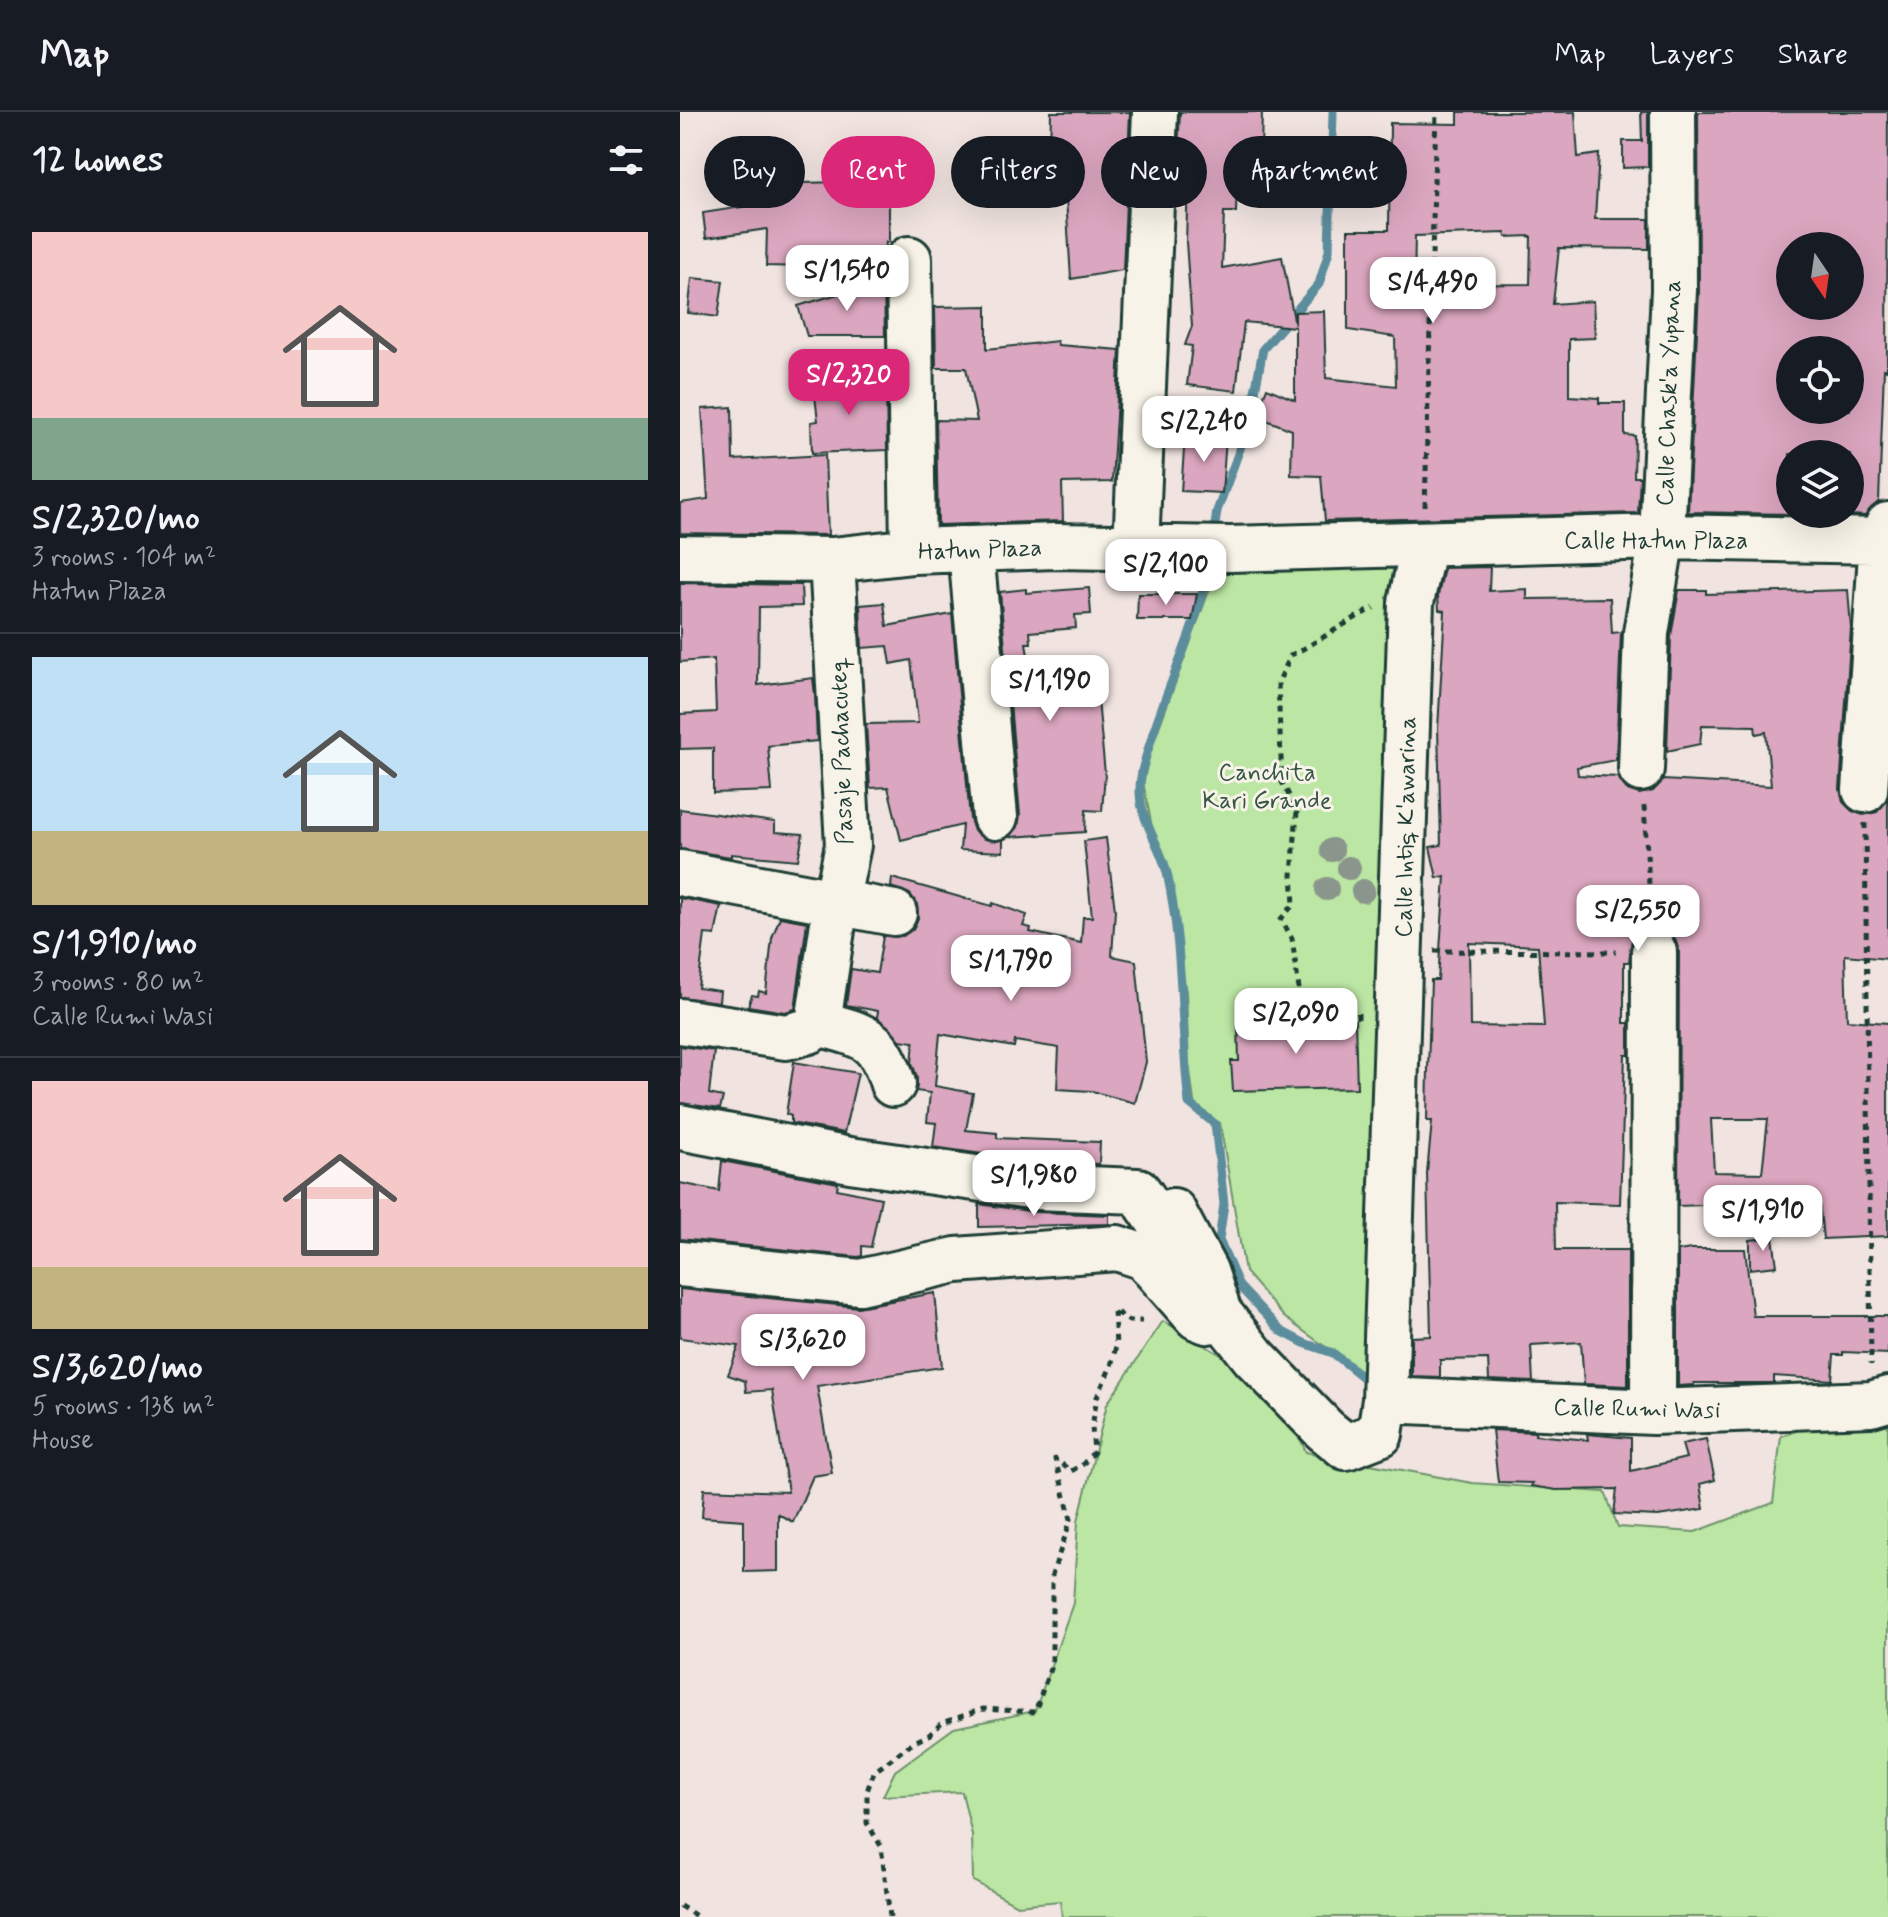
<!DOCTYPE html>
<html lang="en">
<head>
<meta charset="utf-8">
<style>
	:root { --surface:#171b24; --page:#242831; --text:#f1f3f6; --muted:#9ea1a6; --line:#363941; --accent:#db2777 }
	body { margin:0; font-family:Mynerve,sans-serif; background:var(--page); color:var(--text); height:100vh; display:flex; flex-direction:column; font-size:30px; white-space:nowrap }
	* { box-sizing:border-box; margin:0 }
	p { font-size:26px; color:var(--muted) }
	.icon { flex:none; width:44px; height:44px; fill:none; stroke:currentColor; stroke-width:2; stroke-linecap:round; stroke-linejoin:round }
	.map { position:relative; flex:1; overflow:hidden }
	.side { display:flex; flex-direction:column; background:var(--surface); width:680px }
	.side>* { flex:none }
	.guide { position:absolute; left:24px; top:24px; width:760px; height:72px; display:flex; gap:16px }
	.needle { width:52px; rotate:167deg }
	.fabs { position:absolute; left:1096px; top:120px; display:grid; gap:16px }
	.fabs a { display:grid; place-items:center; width:88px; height:88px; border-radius:50%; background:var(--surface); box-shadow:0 8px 32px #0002; font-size:40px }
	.price { position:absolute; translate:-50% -68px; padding:0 18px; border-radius:16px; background:#fff; color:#222; font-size:26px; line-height:52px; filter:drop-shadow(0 2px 4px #0008) }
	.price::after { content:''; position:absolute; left:50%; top:48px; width:24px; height:18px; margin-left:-12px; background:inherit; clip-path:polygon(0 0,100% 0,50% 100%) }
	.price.current { background:var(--accent); color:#fff }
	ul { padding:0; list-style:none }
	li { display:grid; align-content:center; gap:16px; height:424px; padding:0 32px }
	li+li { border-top:2px solid var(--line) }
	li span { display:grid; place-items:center; height:248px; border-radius:0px; color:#555 }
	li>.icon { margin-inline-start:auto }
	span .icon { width:144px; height:144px; fill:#fffc; stroke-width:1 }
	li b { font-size:34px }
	h2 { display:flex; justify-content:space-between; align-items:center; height:96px; padding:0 32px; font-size:34px }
	.chip { padding:0 28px; border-radius:36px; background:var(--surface); box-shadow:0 8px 32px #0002; font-size:28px; line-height:72px }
	.chip.current { background:var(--accent); color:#fff }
	header { display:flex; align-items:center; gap:48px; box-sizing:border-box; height:112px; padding:0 40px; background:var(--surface); border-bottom:2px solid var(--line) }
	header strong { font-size:38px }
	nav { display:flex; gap:44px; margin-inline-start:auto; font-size:28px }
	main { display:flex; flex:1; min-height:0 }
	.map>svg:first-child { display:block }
</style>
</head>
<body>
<header>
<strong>Map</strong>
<nav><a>Map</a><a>Layers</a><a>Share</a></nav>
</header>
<main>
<section class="side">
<h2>12 homes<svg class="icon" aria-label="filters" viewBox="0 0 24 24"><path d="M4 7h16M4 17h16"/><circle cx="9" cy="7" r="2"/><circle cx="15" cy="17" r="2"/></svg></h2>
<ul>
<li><span style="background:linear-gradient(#f6c9c9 75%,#7fa58c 0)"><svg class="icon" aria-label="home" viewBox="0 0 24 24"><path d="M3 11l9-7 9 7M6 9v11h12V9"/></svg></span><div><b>S/2,320/mo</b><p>3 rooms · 104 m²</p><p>Hatun Plaza</p></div></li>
<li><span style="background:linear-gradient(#bfe0f5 70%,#c2b280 0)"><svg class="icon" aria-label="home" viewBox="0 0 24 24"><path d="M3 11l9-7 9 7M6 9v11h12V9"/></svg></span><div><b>S/1,910/mo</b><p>3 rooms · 80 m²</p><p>Calle Rumi Wasi</p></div></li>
<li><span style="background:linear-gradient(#f6c9c9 75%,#c2b280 0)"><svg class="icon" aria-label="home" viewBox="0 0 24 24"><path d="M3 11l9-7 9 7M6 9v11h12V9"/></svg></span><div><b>S/3,620/mo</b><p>5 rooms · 138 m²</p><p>House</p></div></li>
</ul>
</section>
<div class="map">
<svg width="1208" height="1805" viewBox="0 0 1208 1805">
	<rect width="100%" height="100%" fill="#f1e4e0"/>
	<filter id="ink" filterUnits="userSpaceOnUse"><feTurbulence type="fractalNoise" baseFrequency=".0125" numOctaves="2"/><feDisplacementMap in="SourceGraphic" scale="16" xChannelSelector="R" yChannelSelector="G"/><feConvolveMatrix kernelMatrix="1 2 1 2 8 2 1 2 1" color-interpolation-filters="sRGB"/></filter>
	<g filter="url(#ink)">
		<!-- green -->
		<path fill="#bbe6a3" stroke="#6d926c" stroke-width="2" d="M718,455L690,1267L604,1205L565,1160L540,1011L515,997L509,952L506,880L488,761L473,720L463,670L470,640L536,460Z
			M483,1209L599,1277L626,1340L792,1371L925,1380L938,1415L1015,1420L1093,1391L1101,1324L1208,1289V1805H382L380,1789L337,1793L293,1769L292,1723L282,1680L203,1684L215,1659L274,1616L355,1599L393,1491L398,1409L427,1292Z"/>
		<!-- water -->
		<path fill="#83c2e3" stroke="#5b8d9d" stroke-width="2" d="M672,31L706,33L707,86L671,91Z"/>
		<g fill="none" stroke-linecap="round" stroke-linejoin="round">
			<!-- stream -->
			<path stroke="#5b8d9d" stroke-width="9" d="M533,427L537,399L569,312L583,237L639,172L649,139L653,0
				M529,449C520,511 489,568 471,628C466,645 459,663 460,681C461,710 481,734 487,761C504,837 500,915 509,991L535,1012L544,1092L539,1128L559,1174L601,1219L624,1231L653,1241L683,1265"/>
		</g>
		<!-- building -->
		<path fill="#dba6bf" stroke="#1f3d34" stroke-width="2" fill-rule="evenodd" d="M371,0H450L443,158L391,167L383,38H370Z
			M500,0H582L581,39L558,38L556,100H544L542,156L602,145L615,213V200L644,199L646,266L716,274L715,225L668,218V118H709L710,11L778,12V0H895L898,45L919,42L915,107H969V137L879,136L873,192L913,189L915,226L889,227V284L919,286V291H945V323L955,324L954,365H960L958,401L645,409L641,364L611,363L612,318L576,304L587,276L615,288V215L564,210L556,279L507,273L512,234L505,233L512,214L506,130L509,37H498ZM825,121L826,125L851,124L850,172L734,173L735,124Z
			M961,0H968V55L943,56V29H962Z
			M1018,0H1208L1207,258L1204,257L1199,389L1185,404L1170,403V342H1110V402L1008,400L1019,179ZM1110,134H1170V194H1110ZM1110,238H1170V298H1110Z
			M209,69V130H206L204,157L86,154L87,117L26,126L23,101L75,93V72Z
			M12,166L43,169L38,205L8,201Z
			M204,168L205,224H127L118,194Z
			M307,194V237L377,229L378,233L440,238L432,370L382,371L383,409L258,413L256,308L297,309L286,256H256L255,195Z
			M133,267L206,272L207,338L132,341L131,310L138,309Z
			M52,295L53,348L145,343L148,423L0,421V391L28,387L22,297Z
			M505,324L546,326L542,381L501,379Z
			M810,455L809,479L847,477V487L930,486L932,521L941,520L936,648L897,655L898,663L938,665L947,678L959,682L973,679L983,668L1091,674L1086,620L1076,622L1075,614L1022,613L1020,632L987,639L991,524L999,478H1026V482L1168,478L1171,516L1160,677L1163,690L1172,699L1183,703L1197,700L1208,686V847L1165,843L1167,908L1208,911V1124L1143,1127L1139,1089L998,1094L999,839L995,827L986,818L973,815L961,819L952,828L949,850H944V911H949V943H945L940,1092L875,1090L876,1138H948V1274L904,1272L901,1230L851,1233L853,1270L809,1268L808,1247L760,1248V1265L732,1264V1225L751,1224L747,1061L752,1009H747L748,957L751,868H758L765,764L757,766L750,735L761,733L758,616L765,499L759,498L758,484L764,456ZM789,831L858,834L864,915L790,914ZM1031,1007H1088L1082,1061L1034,1060Z
			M0,471L121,473L122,494L79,495L78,573L133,566L135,583L137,629L88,634L92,679L33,681V636L0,637V602L36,600L34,547L0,550Z
			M409,476L411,502L395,503L396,516L350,520L351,531H346L355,589L373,587L374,594L418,588L425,662L422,699L406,698L405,720L330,725L338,715L340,703L320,480L346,477V481Z
			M458,482H517L512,508H457Z
			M204,491L207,514L272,502L290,707L294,719L304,727L323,728V740L280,738L282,713L221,728L208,675L190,676L186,612L238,611L231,548L211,552L208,534L182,536L180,493Z
			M0,697L95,710V720L123,722L118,748L51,742V745L0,737Z
			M426,726L435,798L432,844L456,849L466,950L455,991L411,979L377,977L379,936L335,929L334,935L260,922L255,974L293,981L286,1018L317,1021V1026L420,1030L419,1052L359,1050L253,1035L256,1011L247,1010L250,981L236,979L237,965L232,951L234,930L220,928L197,905L198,899L166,893L171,857L197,861L203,824H223L233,817L238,806L237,792L230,782L211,775L212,766L312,794L313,791L347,803L343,814L351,816L350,820L401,831L403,805H412L404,729Z
			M0,786L41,794L35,823L25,822L18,876L40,879L39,890L0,885Z
			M100,805L127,810L115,897L105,900L68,894L72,883L78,884L79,879L86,881L92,826Z
			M675,908L677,976L553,979L551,949H559L558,911Z
			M0,934L34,939L29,982L43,985L40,997L0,991Z
			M114,950L178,961L164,1021L111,1011V1004L106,1002Z
			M42,1049L158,1071L157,1077L201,1086L191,1135L182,1134V1144L178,1145L0,1127V1071L39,1079Z
			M299,1092L356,1100L429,1103V1112L299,1115Z
			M1093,1125L1097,1154L1070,1157V1128Z
			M1011,1137H1065L1073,1204H1208V1242L1163,1240V1243H1154L1152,1268L1094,1264V1271H1014V1273L998,1274V1139Z
			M0,1177L178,1195L255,1181L262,1255L137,1274L152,1361L133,1364L113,1410L98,1402V1459L64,1460V1408L22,1405L24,1377L108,1380L92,1278L66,1280L65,1269L48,1263L59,1234L0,1226Z
			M812,1318L855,1320V1323L908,1328L907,1322L951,1326V1359L1006,1346L1002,1332L1026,1327L1035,1368L1020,1372L1024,1397L978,1404L934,1402L937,1377L876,1378L851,1374L852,1371L818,1370Z"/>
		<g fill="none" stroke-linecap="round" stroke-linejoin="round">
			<defs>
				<path id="minor" d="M229,147L233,439
					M456,435L475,0
					M291,439L315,705
					M0,446L152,448L233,439L375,434L550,437L982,425L1208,429
					M961,657L966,521L982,425L994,178L993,0
					M1185,678L1202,427L1208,413
					M0,761L214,801
					M0,909L106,925L129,919L138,911L156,791L168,733L152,448
					M138,911C182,923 199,924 213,972
					M0,1015L170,1048L357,1075L458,1079L498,1137
					M493,1099L525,1159L539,1201L574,1245L645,1318L666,1335L700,1322L705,1288L731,490L744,432
					M0,1152L180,1170L276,1148L437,1136L464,1145L517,1205L527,1209L539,1201L533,1192
					M705,1288L973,1300L1191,1292L1208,1287
					M973,1300L974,840"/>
			</defs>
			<!-- minor casing -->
			<use href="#minor" stroke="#1f3d34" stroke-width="50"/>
			<!-- path -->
			<path stroke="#1f3d34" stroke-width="5" stroke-dasharray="6 6" stroke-linecap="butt" d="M745,395L756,0
				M964,694L971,804
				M1185,711L1191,1253
				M754,839L936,840
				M678,907V901L622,899L612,826L601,807L614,792L612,763L617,699L602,670L598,571L611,543C640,529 665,510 694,496
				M0,1794L18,1805
				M210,1805L201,1734L187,1711V1679L194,1660L232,1631L249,1623L262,1611L303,1597L355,1600L372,1551V1463L391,1407L375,1347L391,1359L402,1353L414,1340L412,1315L417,1285L431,1254L436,1234L434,1198L449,1209H462"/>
			<!-- minor -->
			<use href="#minor" stroke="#f7f3e8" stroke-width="44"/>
		</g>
		<!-- trees -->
		<g fill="#8a968b">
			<circle cx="652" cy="738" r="12"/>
			<circle cx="669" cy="756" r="12"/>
			<circle cx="647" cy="777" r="12"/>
			<circle cx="683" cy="779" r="12"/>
		</g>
	</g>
	<g text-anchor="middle" stroke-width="6" stroke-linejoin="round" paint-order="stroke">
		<!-- street labels -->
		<g font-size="24" fill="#1f3d34" stroke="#f7f3e8">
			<text transform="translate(988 281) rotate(-88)" y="8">Calle Chask'a Yupana</text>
			<text x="976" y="436">Calle Hatun Plaza</text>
			<text transform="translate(300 437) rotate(-2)" y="8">Hatun Plaza</text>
			<text transform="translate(161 639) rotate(-92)" y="8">Pasaje Pachacuteq</text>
			<text transform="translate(725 715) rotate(-89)" y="8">Calle Intiq K'awarina</text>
			<text transform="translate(957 1296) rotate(1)" y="8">Calle Rumi Wasi</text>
		</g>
		<!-- park labels -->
		<g font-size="24" fill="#365645" stroke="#f7f3e8">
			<text x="587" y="668">Canchita<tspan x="587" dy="28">Kari Grande</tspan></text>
		</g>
	</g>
</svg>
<div class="fabs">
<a><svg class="needle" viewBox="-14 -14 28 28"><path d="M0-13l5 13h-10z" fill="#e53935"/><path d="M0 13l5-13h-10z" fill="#9ea1a6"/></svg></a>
<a><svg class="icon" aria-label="locate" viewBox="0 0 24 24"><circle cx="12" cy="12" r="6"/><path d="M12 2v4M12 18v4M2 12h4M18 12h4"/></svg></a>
<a><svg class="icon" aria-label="layers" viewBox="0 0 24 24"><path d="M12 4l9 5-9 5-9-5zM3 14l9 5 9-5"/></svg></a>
</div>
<b class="price" style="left:167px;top:201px">S/1,540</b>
<b class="price" style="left:753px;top:213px">S/4,490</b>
<b class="price current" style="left:169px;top:305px">S/2,320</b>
<b class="price" style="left:524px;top:352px">S/2,240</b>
<b class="price" style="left:486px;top:495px">S/2,100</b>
<b class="price" style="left:370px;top:611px">S/1,190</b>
<b class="price" style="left:958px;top:841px">S/2,550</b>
<b class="price" style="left:331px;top:891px">S/1,790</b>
<b class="price" style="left:616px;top:944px">S/2,090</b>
<b class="price" style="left:354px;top:1106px">S/1,980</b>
<b class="price" style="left:1083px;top:1141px">S/1,910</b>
<b class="price" style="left:123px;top:1270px">S/3,620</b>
<div class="guide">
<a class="chip">Buy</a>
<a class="chip current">Rent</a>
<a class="chip">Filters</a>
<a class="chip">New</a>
<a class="chip">Apartment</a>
</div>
</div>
</main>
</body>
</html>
